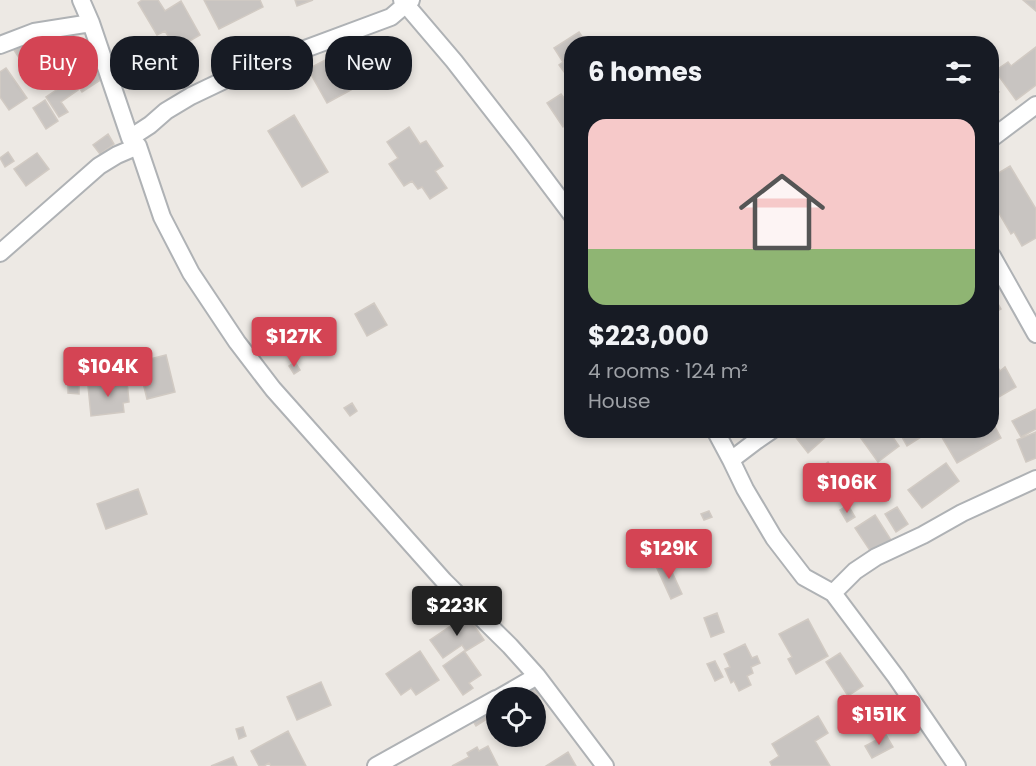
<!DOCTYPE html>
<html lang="en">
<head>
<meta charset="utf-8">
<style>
	:root { --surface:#171b24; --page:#20242c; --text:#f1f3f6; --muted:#9ea1a6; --accent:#d44454 }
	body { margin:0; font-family:Poppins,sans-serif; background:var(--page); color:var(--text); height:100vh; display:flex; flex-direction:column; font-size:22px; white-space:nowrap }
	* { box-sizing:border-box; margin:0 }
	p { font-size:20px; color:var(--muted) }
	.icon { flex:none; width:33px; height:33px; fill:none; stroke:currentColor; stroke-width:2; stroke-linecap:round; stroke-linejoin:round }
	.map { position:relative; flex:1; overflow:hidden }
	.side { position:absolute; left:564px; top:36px; width:435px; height:402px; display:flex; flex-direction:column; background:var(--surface); border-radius:24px; box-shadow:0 3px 9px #0003 }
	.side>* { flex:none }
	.top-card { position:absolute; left:18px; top:36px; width:456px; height:54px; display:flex; gap:12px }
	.fabs { position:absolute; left:486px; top:687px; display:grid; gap:12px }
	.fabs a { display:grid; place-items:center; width:60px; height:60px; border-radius:50%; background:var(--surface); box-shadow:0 3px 9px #0003; font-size:30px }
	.price { position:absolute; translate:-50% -51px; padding:0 14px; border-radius:6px; background:var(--accent); color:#fff; font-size:20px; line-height:39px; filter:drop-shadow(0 2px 3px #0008) }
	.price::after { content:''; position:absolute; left:50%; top:36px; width:18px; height:14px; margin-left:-9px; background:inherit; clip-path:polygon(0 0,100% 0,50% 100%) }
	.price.active { background:#222; color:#fff }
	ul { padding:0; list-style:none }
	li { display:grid; align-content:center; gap:12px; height:318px; padding:0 24px }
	li span { display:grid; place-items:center; height:186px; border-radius:18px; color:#555 }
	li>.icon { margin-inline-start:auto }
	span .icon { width:108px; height:108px; fill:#fffc; stroke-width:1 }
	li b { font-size:26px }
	h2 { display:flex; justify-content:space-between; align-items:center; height:72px; padding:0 24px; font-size:26px }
	.tag { padding:0 21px; border-radius:24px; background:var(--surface); box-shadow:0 3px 9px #0003; font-size:21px; line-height:54px }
	.tag.active { background:var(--accent); color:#fff }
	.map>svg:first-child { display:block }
</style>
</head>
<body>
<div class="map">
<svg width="1036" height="766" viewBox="0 0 1036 766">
	<rect width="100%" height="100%" fill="#ede9e4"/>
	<!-- building -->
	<path fill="#c8c4c1" stroke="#d1cac3" stroke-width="1.5" d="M142,0H158L165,11L181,1L200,35L176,49L165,31L157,35L138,3Z
		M204,0H260L263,7L219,29Z
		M295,0H313L297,6Z
		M1023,0H1036V11Z
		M579,32L587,44H572V79L570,80L559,65L563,62L554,48Z
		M77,40L80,46L73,51L69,45Z
		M30,41L37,51L21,61L14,50Z
		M1036,47V85L1016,100L995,71L1008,62L1011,66Z
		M38,52L48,67L32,77L22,61Z
		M333,56L351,90L327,103L308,69Z
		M93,66L102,79L82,92L73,78Z
		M6,68L27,98L9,110L0,97V72Z
		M289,73L293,85L282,89L278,77Z
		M71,80L78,90L61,102L68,112L59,117L46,97Z
		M992,84L999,92L992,98Z
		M561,94L567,102L572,99V128L568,123L563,127L547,103Z
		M45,100L58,121L46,129L33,108Z
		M294,115L328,172L302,187L268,131Z
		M409,127L420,144L426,141L443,166L435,171L447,188L430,199L422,187L418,189L412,181L404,186L389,164L398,158L387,142Z
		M108,134L114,144L100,154L93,145Z
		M8,152L14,161L5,167L0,158Z
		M37,153L49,169L26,186L14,169Z
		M1010,166L1036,209V238L1022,246L1014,232L1011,234L992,201V196L994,194L992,191V177Z
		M997,302L1001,309L992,314V305Z
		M374,303L387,325L367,336L355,314Z
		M166,355L175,392L147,399L138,362Z
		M992,357L1000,371L1005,367L1016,387L992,401Z
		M295,362L300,370L294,374L289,366Z
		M68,375H79V394L68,393Z
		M127,381L129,402L123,403L124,412L91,416L88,386Z
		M352,403L357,411L350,416L344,408Z
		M1036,409V429L1021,437L1012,421Z
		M992,421L1001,438L957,463L940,434L946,430H992Z
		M790,430H827L829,434L808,453Z
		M855,430H888L899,446L878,462Z
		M898,430H928L929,432L907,446Z
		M1036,432V458L1026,462L1017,440Z
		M828,462L844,484L836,490L833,486L829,489L820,478L825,474L820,468Z
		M946,463L959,481L922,508L908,490Z
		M874,465L888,485L866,500L852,480Z
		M138,489L147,514L106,529L97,504Z
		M848,505L855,517L847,522L840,510Z
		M897,507L908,524L896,532L885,514Z
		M709,511L712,517L704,520L701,514Z
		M875,515L891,540L871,552L855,528Z
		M667,561L682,594L671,599L656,566Z
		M717,613L724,632L711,637L704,618Z
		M467,615L484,640L466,651L462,645L443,658L430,640Z
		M808,619L828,656L796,674L788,659L792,657L779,634Z
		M745,644L752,658L757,656L760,663L751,667L753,673L747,676L751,685L739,691L734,681L731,683L725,669L730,667L724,654Z
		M420,651L439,680L416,695L411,688L401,695L386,674Z
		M464,651L481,675L469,683L473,688L463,695L443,666Z
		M840,653L863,686L848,696L826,662Z
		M715,661L723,677L715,681L707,664Z
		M321,682L331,705L297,720L287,697Z
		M531,683L539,697L536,700V698H514Z
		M488,707L493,715L476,726L471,718Z
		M818,716L828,733L815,741L830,766H772L770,762L779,756L772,744Z
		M243,727L246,736L239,739L236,729Z
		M288,731L306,766H271L269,763L264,766H259L251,751Z
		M886,735L893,747L872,758L865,746Z
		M488,746L498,766H452L469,757L467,753L477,747L479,751Z
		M568,752L576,766H546Z
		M233,757L237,766H211Z"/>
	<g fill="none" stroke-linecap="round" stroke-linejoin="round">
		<defs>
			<path id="street" d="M81,0L91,23L130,138L138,146L162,217L191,273L237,342L273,389L444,581L510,646L537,676L605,766
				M402,0L454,61L521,147L572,215
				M0,45L34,32L91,23
				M130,138L150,125L166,111L191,96L235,75L391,17L411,0
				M992,138L1036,105
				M0,253L99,166L117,155L138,146
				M992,256L1036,334
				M715,430L731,460L745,489L774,538L804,577L833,593L896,677L957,766
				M731,460L756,441L772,430
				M833,593L855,571L876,557L923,535L962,513L1036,479
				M499,698L537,676
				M376,766L496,699"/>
		</defs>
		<!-- street casing -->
		<use href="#street" stroke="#afb2b5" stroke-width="20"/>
		<!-- street -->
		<use href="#street" stroke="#fff" stroke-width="16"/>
	</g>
</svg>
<div class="fabs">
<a><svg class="icon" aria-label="locate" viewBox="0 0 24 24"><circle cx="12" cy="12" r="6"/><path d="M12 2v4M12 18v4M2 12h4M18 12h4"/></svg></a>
</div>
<b class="price" style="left:294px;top:368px">$127K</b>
<b class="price" style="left:108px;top:398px">$104K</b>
<b class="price" style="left:847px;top:514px">$106K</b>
<b class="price" style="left:669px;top:580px">$129K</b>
<b class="price active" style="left:457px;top:637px">$223K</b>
<b class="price" style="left:879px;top:746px">$151K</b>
<div class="top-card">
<a class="tag active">Buy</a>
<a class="tag">Rent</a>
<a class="tag">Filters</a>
<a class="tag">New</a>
</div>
<section class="side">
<h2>6 homes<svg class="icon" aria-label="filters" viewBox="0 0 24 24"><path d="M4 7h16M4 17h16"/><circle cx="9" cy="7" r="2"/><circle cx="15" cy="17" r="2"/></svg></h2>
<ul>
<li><span style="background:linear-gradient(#f6c9c9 70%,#8fb573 0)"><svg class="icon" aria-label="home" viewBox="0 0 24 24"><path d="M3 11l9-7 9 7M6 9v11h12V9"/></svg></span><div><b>$223,000</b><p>4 rooms · 124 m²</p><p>House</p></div></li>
</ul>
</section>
</div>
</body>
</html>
